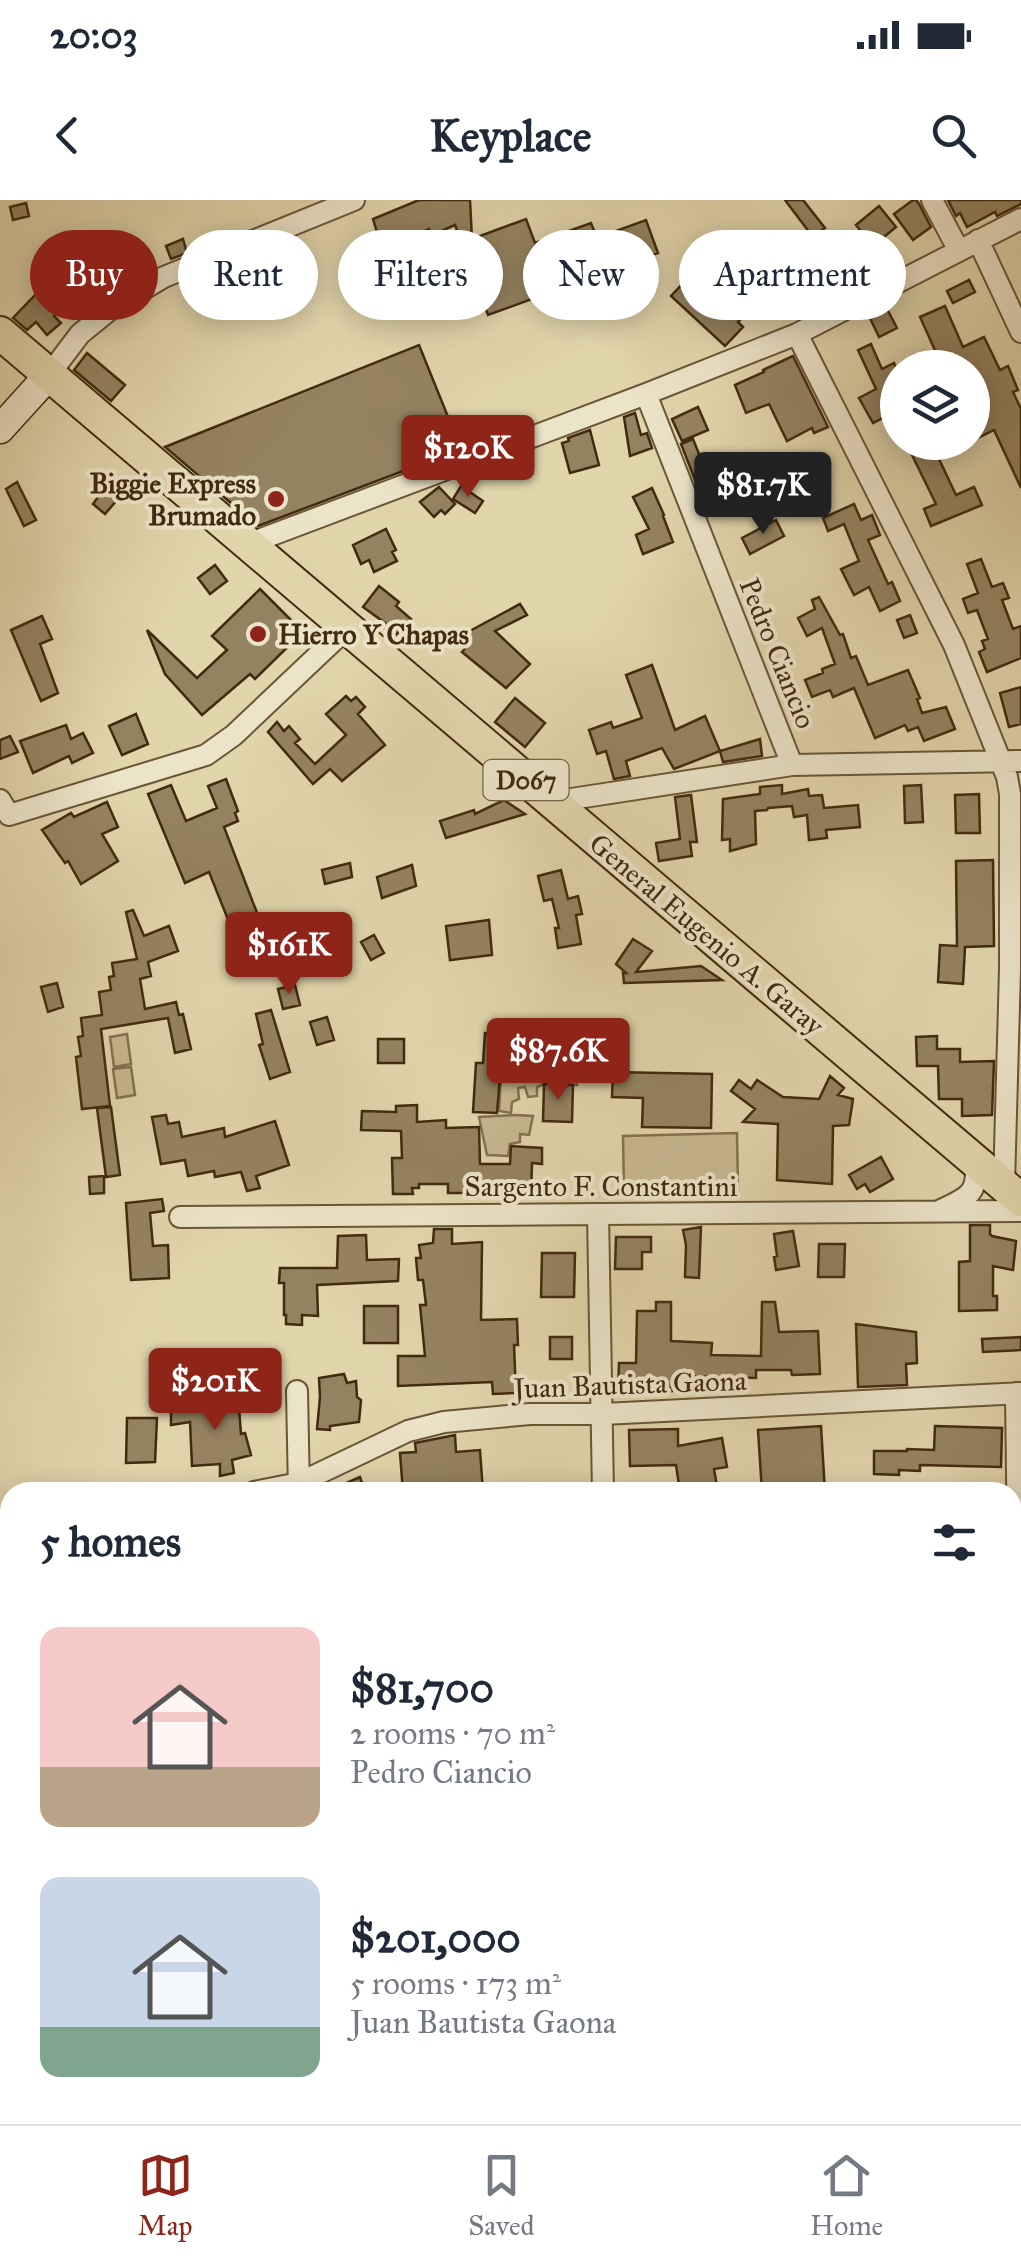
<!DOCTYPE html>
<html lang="en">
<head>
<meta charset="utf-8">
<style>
	:root { --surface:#fff; --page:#f2f2f3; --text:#1f2937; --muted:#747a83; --line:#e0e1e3; --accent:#8f2418 }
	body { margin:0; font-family:"IM FELL Great Primer",serif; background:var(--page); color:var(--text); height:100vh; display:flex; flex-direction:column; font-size:38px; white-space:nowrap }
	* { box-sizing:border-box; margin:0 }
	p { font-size:32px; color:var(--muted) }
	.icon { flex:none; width:55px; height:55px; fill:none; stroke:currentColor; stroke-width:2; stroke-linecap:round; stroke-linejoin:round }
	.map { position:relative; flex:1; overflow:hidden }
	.details { position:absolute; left:0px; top:1282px; width:1022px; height:642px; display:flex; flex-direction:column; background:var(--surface); border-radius:30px 30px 0 0; box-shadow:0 5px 25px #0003 }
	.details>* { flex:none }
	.hud { position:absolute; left:30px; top:30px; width:962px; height:90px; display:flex; gap:20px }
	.fabs { position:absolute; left:880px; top:150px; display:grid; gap:20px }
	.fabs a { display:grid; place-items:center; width:110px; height:110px; border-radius:50%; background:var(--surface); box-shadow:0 5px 25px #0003; font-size:50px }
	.price { position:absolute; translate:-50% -85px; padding:0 22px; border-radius:10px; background:var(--accent); color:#fff; font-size:32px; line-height:65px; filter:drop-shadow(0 2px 5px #0008) }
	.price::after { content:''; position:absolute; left:50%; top:60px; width:30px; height:22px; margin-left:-15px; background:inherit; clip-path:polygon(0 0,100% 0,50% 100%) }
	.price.on { background:#222; color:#fff }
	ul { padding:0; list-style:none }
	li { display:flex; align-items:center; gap:30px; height:250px; padding:0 40px }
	li span { display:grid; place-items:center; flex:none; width:280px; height:200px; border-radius:20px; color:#555 }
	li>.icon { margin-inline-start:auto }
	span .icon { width:120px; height:120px; fill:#fffc; stroke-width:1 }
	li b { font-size:42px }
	h2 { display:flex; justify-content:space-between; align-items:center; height:120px; padding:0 40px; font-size:42px }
	.pill { padding:0 35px; border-radius:45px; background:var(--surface); box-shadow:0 5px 25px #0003; font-size:35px; line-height:90px }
	.pill.on { background:var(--accent); color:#fff }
	.status { display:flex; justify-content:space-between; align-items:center; height:70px; padding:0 50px; background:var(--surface); direction:ltr }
	.status svg { height:28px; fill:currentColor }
	header { display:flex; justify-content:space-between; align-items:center; height:130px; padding:0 40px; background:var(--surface); font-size:45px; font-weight:800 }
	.tab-bar { display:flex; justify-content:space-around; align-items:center; height:140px; border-top:2px solid var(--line); background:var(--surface); font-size:28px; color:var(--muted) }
	.tab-bar a { display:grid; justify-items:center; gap:5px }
	.tab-bar .on { color:var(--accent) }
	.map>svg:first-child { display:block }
</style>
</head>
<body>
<div class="status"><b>20:03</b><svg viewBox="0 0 49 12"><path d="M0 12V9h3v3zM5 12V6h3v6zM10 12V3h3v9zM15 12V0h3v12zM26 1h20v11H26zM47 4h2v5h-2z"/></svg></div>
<header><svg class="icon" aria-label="back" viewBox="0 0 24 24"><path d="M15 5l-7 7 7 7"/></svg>Keyplace<svg class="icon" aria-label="search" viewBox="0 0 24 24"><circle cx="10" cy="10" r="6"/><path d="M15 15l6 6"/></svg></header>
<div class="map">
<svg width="1021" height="1924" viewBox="0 0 1021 1924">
	<rect width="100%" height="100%" fill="#e1d5ac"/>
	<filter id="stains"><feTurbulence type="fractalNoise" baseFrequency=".002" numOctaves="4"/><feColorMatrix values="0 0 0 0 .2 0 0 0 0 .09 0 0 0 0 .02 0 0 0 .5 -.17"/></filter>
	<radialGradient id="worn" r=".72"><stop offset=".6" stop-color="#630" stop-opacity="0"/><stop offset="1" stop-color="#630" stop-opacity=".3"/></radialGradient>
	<!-- green -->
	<path fill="#c6b891" stroke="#847250" stroke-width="2.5" d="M127,834L131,864L114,867L110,837Z
		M503,848L576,850L577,885L544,884L537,887V896L528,897L525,887L518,888L519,899L512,902L511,913L499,911Z
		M131,867L135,895L117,898L113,869Z
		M516,915L533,916L529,935L520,934V942L510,944L508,956L487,955L479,917Z
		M737,933L738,991L624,994L623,936Z"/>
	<!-- building -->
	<path fill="#948361" stroke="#412b0f" stroke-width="2.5" d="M419,0H470L472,39L526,19L535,43L591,23L597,38L646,20L658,53L488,115L455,25L430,36L429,29L382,49L373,19Z
		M785,0H803L825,28L822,30L856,71L832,91L824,82L805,96L786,71L738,122L743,127L725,146L671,96L689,77L725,110L751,81L737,68L747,57L764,74L792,52L798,59L795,62L803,71L825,53Z
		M913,0H916L919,4L931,27L913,40L894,14Z
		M948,0H1021V4L997,16L995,12L967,27L960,13L956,16Z
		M26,3L29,16L13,20L10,7Z
		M879,6L896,27L873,46L856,25Z
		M183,39L187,53L171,59L166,46Z
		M89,63L96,81L77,91L54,116L61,123L47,135L36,122L27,130L13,118L38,92L49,107L70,79Z
		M969,80L975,92L953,103L947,91Z
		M945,106L963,147L984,137L1000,170L1008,166L1018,190L1013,192L1021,209V288L994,230L972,241V168H943L920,117Z
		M886,107L897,128L879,137L869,116Z
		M871,144L882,169L894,163L898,172V210L873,223L859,198L876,189L858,150Z
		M419,145L461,249L258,326L165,247Z
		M87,153L125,185L111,201L74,170Z
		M793,156L828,227L814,233L812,228L787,241L769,204L746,213L735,185L764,172L763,170Z
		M698,207L708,230L682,241L672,219Z
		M635,213L641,235L647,233L652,248L630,256L624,217Z
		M590,230L599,265L570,273L562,243L569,241L568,238Z
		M693,239L705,269L718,263L725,279L699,290L681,244Z
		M932,242H949L954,253L939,259L956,295L974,287L982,305L931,326L924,309L936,304L910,251Z
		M17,282L36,320L24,326L6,289Z
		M108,283L123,293L105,314L93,304Z
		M461,286L483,301L475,313L453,299Z
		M439,287L455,304L445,314L441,310L434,317L420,302Z
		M652,288L664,315L663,316L673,342L643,354L636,335L649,329L633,297Z
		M854,304L861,320L872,315L880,335L868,340L888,384L892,382L900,401L880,411L869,387L854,395L841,369L859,361L844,324L828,331L823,318Z
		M776,320L784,336L750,354L742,338Z
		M386,329L396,350L392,352L397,361L374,372L369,360L361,364L353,345Z
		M981,359L992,387L1003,383L1009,398L1002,400L1013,429L1021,426V458L987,472L979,452L985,449L982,441L988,439L977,410L968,413L963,399L978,393L967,364Z
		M215,365L227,381L210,394L198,378Z
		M379,386L399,402L396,406L411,419L394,437L382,426L385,423L363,407Z
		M260,389L303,432L255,479L250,474L202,515L165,474L147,430L197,478L227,450L212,436Z
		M819,397L840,435L843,434L851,458L856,456L868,485L908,470L920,498L917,499L922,513L946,507L955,529L924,541L918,527L908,531L905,525L875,538L854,488L833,497L830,490L812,497L805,480L823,473L822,469L835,464L822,428L807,436L798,418L815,409L812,400Z
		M520,404L527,415L495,431L530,464L506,488L462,452L472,440L468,432Z
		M910,415L917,433L904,438L897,420Z
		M42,416L52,439L40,444L58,493L41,501L11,430Z
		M652,465L675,530L705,516L720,551L674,569L662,548L626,561L630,576L614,579L606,551L597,554L589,530L611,522L613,528L642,518L626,475Z
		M1021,487V524L1009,527L1000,493Z
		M346,496L351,501L356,497L365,507L358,514L385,545L342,581L330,569L313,584L268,532L277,522L284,531L289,526L300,539L295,543L315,564L346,535L326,514Z
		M515,498L545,523L525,547L495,522Z
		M136,514L148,544L122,555L109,526Z
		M66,525L71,539L83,533L93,553L72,563L69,556L33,573L20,541Z
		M10,536L18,552L0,559V540Z
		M760,539L762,556L723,562L720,551Z
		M226,579L238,611L235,613L238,621L224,627L259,718L261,717L267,730L256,735L266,763L243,772L228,728L231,727L209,672L185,683L148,594L171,585L186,621L217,608L208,586Z
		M782,585V594L808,589L809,596L822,595L824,608L858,605L860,627L826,630L827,638L809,640L807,615L794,617L792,606L768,608L767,610L755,611L756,644L730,651V639L722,640L723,599L760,594V587Z
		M921,585L923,622L905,623L904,586Z
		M979,594L980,633H956L955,595Z
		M691,595L697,642H690L692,656L659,661L656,643L680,639L675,597Z
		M504,600L525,614L446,638L440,621L474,610L475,614Z
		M107,602L118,627L102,634L118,661L81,684L68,661L65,663L42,630L71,613L74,617Z
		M993,660L994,746L965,747L963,784L938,782L940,745L957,746L956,661Z
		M350,663L352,677L325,684L322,670Z
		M412,665L416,686L382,698L377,677Z
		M561,670L568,699L578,696L582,714L576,715L581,744L558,748L555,728H559L552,699L544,701L538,676Z
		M133,710L144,736L169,726L178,751L148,762L151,776L140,779L145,809L176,802L179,815L183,814L191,849L175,853L168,818L101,829L110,906L82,909L76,857L81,856L78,837L83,836L81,818L102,815L99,792L111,790L109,777L114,776L112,763L137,759L126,712Z
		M489,720L492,755L450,760L446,726Z
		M374,735L384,753L371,760L361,742Z
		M633,739L652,751L636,772L701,766L722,780L624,783L623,773H626L616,764Z
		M57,783L63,807L48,812L41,787Z
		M295,785L300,805L283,809L278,789Z
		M271,810L290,872L270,879L259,845L263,844L256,814Z
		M327,817L334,840L317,845L310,822Z
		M532,822L567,824L566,851L530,849Z
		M485,833L500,834L498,864H501L497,913L473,912L476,863H483Z
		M937,836V849H960V862L994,861L992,915L962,916V899H939L938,866H917L916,837Z
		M378,839H404V863H378Z
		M613,872L712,874L711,928L642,927L643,898L612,897Z
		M830,876L844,888L838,895L853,899L849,925L833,926L832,984L777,980L778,924L743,922L755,909L731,891L739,880L751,889L757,880L783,897L819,899Z
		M544,884L573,885L572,922L543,921Z
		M417,905V922L446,920V928L479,927L480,964H510L511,946L542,948V964L532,963L531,996H509V990H470V993H448V984H419V988H412L413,994H393L392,958H402L401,931L361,930L362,911L396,912V906Z
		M111,907L120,975L106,977L97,908Z
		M166,915L168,924L179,922L182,937L224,928L225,937L275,921L289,965L256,976L260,988L247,991L241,972L215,977L214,971L188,976L185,960L161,964L152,917Z
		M881,957L893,979L870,992L865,984L857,989L849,975Z
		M104,976V993L90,994L89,977Z
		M162,999L164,1011L150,1013L153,1046L168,1045L169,1078L131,1080L126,1003Z
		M970,1025H990V1034L992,1036L1016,1041L1013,1070L993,1066V1096H997V1110L959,1111V1062L970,1061Z
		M701,1027L699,1078L685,1077L686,1045L683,1030Z
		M434,1029H452V1044L482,1042L481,1120L517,1119L518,1145H514L516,1193L493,1194L492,1182L398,1186V1156H425L420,1105H426L423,1080H418L416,1058H421L419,1045L433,1043Z
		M793,1031L799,1066L776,1070L774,1057L777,1056L774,1034Z
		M366,1035L367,1060L399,1059L398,1081L317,1085L318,1116L302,1115V1125L286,1124V1115H284V1083H279L280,1068H337L338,1036Z
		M616,1037H651V1052H642V1069H615Z
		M819,1044H845L844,1077H818Z
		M542,1053H575L574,1097H541Z
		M656,1102H671V1141L712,1143L711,1155L761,1156L762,1102H775L779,1132L818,1131L820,1174L792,1175L791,1170H756V1178L689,1176L690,1182L671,1187L672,1191L618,1193L619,1163H636L637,1111H656Z
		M364,1106H398V1143H364Z
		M856,1124L916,1132L917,1163L906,1164L907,1185L858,1187Z
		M550,1137H572V1159H550Z
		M1021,1137V1150L983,1152L982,1139Z
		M344,1174L347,1183L356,1181L357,1197L361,1200L359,1222L330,1226V1230L317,1229L320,1197L319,1178Z
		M238,1195L241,1234L245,1233L251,1255L232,1260L234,1273L220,1276V1264L192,1266L190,1222L171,1225V1210Z
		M127,1218H157L155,1262L126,1263Z
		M821,1226L825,1292H762L758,1230Z
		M935,1226L1002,1228L1001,1267L920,1265V1271L899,1270V1275L874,1274V1251H907V1249L934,1250Z
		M678,1229V1246L722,1238L727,1267L714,1269L718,1292H680L676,1265L630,1266L629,1230Z
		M455,1235L456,1252L480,1250L483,1292H403L400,1253L416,1252L415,1243Z
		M360,1277L365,1292H326Z"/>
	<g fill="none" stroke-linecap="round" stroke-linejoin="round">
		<defs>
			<path id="minor" d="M932,0L958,49
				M978,40L1021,132
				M797,134L954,445L1007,577L1010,594V769L1004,985
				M49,175L80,134L112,108L164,77L354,0
				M646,194L792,565
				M248,344L646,194L797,134L1021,19
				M0,600L9,615L206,555L234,535L347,428
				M552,602L792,565L1021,561
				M941,1010C967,998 980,993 975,962
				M598,1014L603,1292
				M180,1017L1021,1011
				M297,1191L299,1292
				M1016,1193L1021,1593
				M254,1292L299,1283L408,1231L444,1222L530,1214H603L1021,1193
				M0,1347L10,1345
				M0,1539L10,1537
				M1012,1733H1021
				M0,1738H10
				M635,1915L639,1924
				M147,1924L172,1915"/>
			<path id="secondary" d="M0,229L49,175"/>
			<path id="primary" d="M0,133L1021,1000"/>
		</defs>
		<!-- minor casing -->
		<use href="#minor" stroke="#695636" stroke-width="24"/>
		<!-- secondary casing -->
		<use href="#secondary" stroke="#412b0f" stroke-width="31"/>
		<!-- primary casing -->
		<use href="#primary" stroke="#412b0f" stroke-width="36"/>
		<!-- minor -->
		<use href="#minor" stroke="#ece4c9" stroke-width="20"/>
		<!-- secondary -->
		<use href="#secondary" stroke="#ece4c9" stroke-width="28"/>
		<!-- primary -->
		<use href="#primary" stroke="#e1d5ac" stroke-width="32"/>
	</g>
	<!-- markers -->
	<g fill="#8f2418" stroke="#ece4c9" stroke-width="4">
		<circle cx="276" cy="299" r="10"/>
		<circle cx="258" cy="434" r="10"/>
	</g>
	<g text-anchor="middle" stroke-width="8" stroke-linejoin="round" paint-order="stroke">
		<!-- shield labels -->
		<rect fill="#ece4c9" stroke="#746247" stroke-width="2.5" x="483.5" y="560" width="85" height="40" rx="8"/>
		<g font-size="25" font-weight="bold" fill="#412b0f">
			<text x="526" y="589">D067</text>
		</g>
		<!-- poi labels -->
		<g font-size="28" font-weight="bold" fill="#412b0f" stroke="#ece4c9" text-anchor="end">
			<text x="256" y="293">Biggie Express<tspan x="256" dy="32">Brumado</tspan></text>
			<text x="278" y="444" text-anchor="start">Hierro Y Chapas</text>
		</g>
		<!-- street labels -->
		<g font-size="28" fill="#412b0f" stroke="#ece4c9">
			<text transform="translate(778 453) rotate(68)" y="10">Pedro Ciancio</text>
			<text transform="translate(707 734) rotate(40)" y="10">General Eugenio A. Garay</text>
			<text x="601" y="996">Sargento F. Constantini</text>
			<text transform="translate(630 1184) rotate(-2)" y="10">Juan Bautista Gaona</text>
		</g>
	</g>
	<rect width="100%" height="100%" filter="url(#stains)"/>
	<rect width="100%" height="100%" fill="url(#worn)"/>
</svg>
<div class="fabs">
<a><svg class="icon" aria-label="layers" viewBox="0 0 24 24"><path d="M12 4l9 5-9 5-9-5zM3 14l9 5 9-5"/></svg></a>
</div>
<b class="price" style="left:468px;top:300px">$120K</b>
<b class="price on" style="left:763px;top:337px">$81.7K</b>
<b class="price" style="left:289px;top:797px">$161K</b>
<b class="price" style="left:558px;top:903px">$87.6K</b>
<b class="price" style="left:215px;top:1233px">$201K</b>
<div class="hud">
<a class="pill on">Buy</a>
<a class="pill">Rent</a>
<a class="pill">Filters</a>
<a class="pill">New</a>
<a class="pill">Apartment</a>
</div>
<section class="details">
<h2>5 homes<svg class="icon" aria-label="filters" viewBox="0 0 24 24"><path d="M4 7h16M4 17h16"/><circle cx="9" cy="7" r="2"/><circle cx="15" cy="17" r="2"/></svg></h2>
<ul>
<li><span style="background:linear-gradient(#f6c9c9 70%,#b9a48a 0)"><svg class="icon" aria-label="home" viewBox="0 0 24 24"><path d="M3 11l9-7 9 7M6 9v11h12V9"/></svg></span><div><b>$81,700</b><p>2 rooms · 70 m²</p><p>Pedro Ciancio</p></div></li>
<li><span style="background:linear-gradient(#c9d6e8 75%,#7fa58c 0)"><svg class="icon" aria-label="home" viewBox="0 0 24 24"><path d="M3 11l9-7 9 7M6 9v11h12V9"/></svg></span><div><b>$201,000</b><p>5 rooms · 173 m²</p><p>Juan Bautista Gaona</p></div></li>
</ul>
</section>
</div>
<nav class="tab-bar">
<a class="on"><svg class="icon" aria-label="map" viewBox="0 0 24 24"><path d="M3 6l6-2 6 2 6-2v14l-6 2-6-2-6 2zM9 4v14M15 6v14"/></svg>Map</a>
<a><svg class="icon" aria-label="saved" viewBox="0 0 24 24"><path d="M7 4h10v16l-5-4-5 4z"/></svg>Saved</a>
<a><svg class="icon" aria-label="home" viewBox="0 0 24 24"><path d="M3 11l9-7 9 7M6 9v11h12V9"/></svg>Home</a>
</nav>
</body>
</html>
